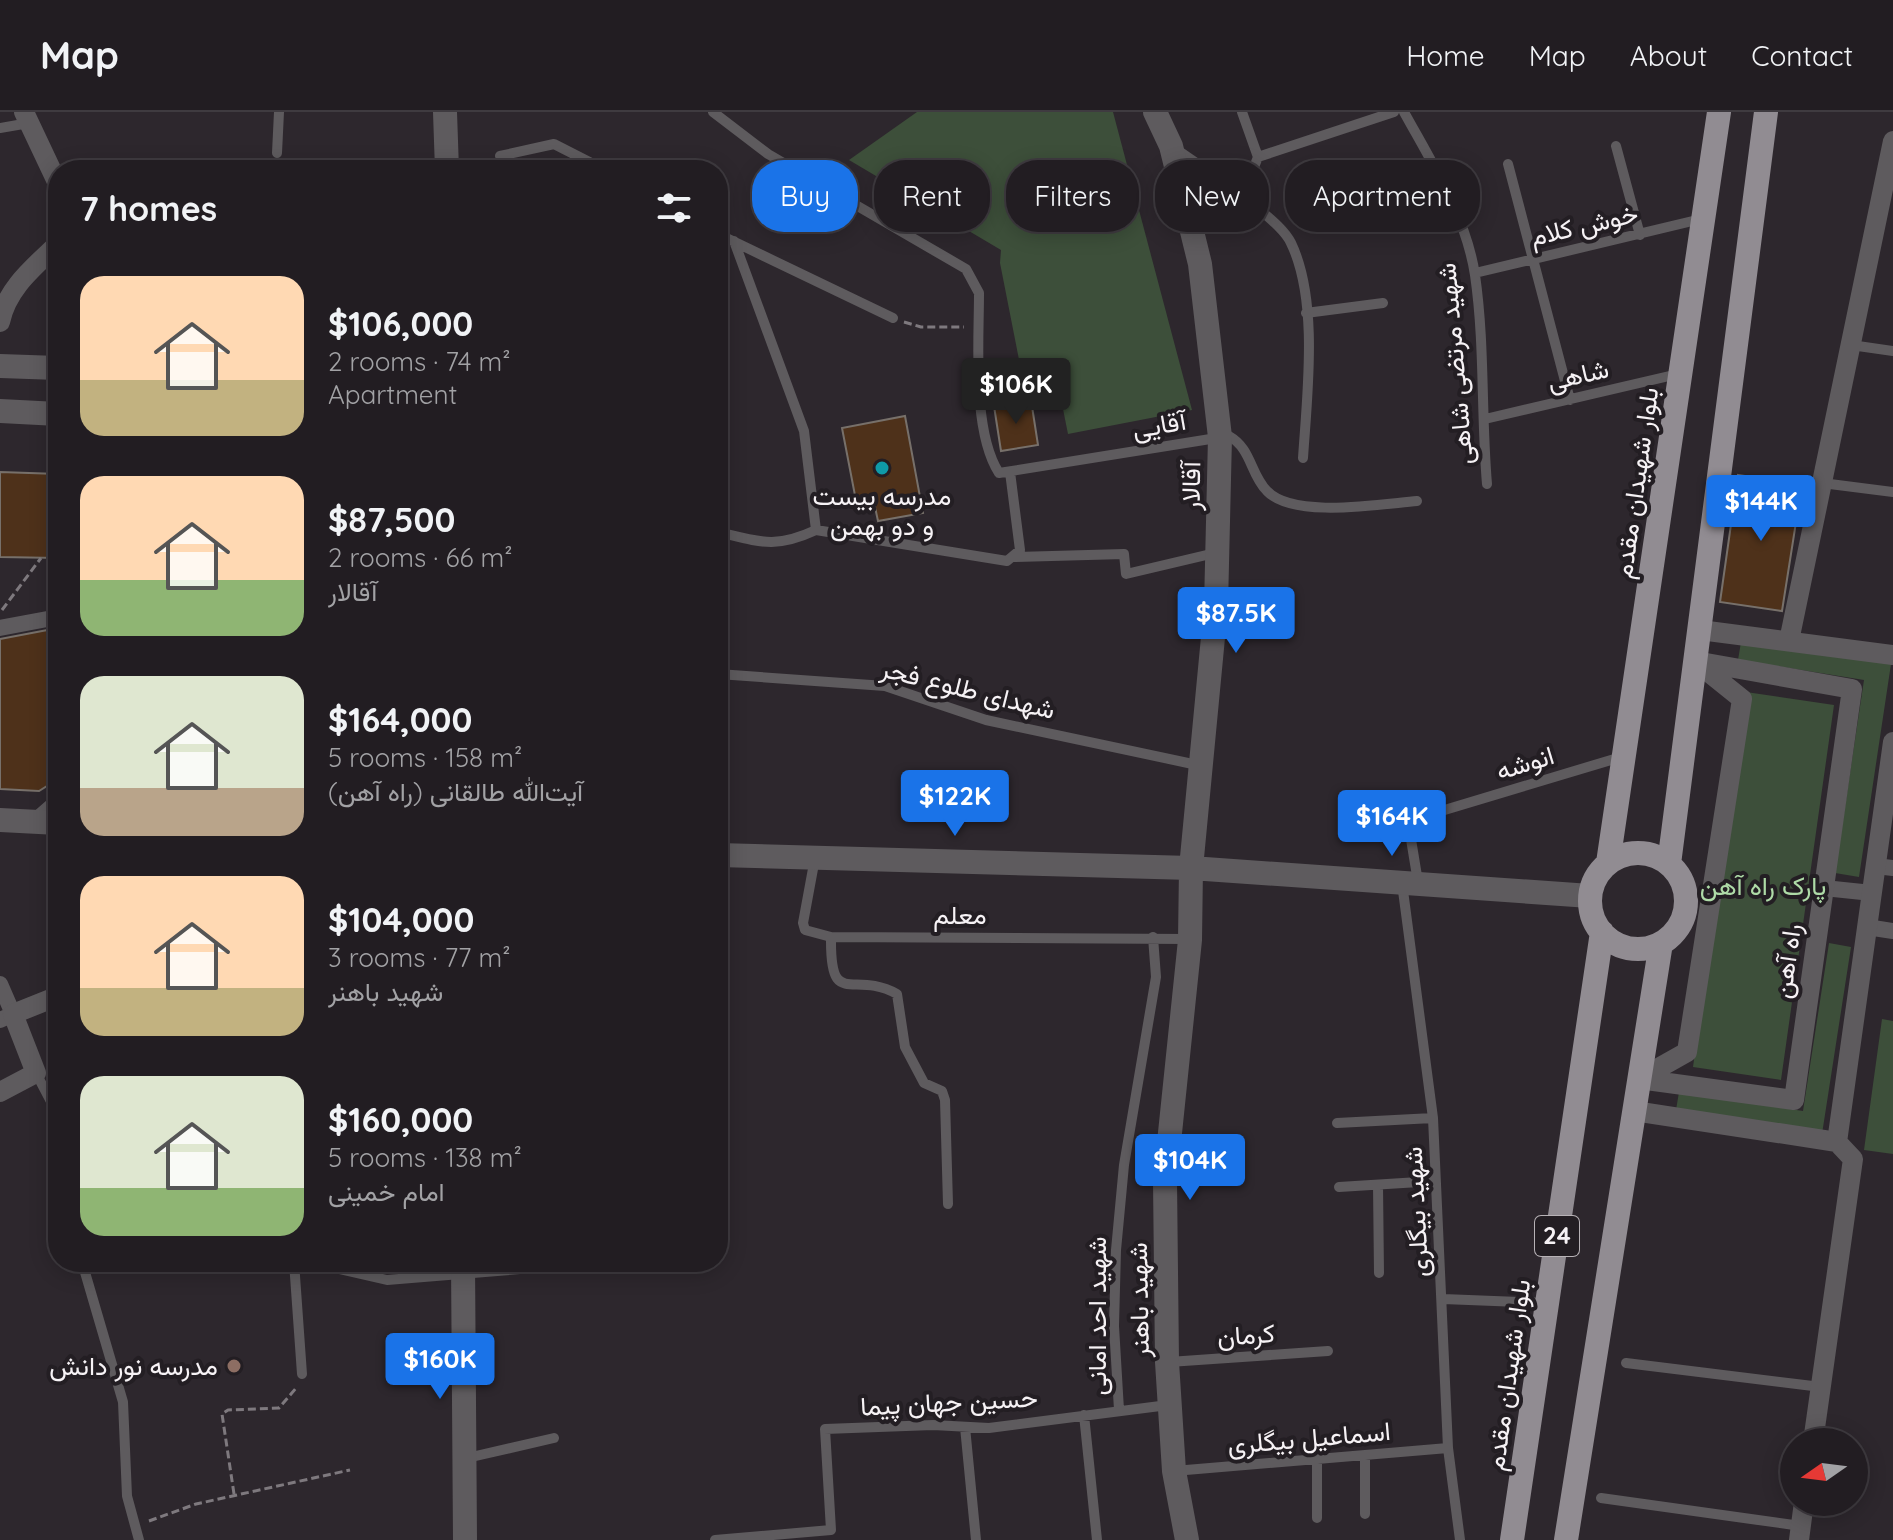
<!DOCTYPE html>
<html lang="en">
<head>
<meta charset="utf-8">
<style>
	:root { --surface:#221d22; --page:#2e2a2f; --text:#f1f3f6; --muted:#a2a2a5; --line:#3f3b40; --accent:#1a73e8 }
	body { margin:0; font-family:Quicksand,Vazirmatn,sans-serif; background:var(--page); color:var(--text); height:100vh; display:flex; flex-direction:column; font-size:30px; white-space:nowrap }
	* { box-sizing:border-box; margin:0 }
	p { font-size:26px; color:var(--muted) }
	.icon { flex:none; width:44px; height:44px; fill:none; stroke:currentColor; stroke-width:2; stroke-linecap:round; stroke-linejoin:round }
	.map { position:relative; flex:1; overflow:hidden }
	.panel { position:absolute; left:48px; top:48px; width:680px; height:1112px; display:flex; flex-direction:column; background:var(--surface); border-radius:32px; box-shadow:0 4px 20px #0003,0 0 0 2px var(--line) }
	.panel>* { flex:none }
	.banner { position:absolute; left:752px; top:48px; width:760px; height:72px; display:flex; gap:16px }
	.needle { width:52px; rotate:256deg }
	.fabs { position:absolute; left:1780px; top:1316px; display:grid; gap:16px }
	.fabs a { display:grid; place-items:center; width:88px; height:88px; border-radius:50%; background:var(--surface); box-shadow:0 4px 20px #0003,0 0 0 2px var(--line); font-size:40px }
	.price { position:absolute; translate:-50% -68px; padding:0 18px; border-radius:8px; background:var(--accent); color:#fff; font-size:26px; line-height:52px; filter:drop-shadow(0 2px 4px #0008) }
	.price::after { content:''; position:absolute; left:50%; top:48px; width:24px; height:18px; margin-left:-12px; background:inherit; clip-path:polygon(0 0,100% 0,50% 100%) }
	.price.current { background:#222; color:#fff }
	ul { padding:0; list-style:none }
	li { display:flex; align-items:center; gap:24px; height:200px; padding:0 32px }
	li span { display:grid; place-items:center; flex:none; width:224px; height:160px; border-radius:24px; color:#555 }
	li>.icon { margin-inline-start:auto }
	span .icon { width:96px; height:96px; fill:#fffc; stroke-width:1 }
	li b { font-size:34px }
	h2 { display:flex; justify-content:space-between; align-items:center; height:96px; padding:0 32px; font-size:34px }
	.tag { padding:0 28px; border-radius:32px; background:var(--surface); box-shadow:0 4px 20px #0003,0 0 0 2px var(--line); font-size:28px; line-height:72px }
	.tag.current { background:var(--accent); color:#fff }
	header { display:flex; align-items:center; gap:48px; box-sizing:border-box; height:112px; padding:0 40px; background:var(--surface); border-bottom:2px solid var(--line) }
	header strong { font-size:38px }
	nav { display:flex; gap:44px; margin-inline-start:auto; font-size:28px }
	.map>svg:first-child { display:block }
</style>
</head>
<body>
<header>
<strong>Map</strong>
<nav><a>Home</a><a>Map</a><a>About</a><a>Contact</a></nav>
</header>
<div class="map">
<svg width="1893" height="1428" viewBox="0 0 1893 1428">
	<rect width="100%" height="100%" fill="#2d272d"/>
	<!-- green -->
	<path fill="#3d4f3a" d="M917,0H1113L1192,298L1068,322L1056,262L1023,268L1000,151L1001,138L849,48Z
		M1741,530L1891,552L1859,765L1835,761L1864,568L1738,548Z
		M1746,580L1834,593L1781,968L1693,955Z
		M1829,831L1851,835L1822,1022L1676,998L1679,980L1803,999Z
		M1882,907L1893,909V1042L1864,1038Z"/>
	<!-- building -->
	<path fill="#4e311a" stroke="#77706a" stroke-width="2" d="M1031,288L1038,333L1001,339L994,294Z
		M905,304L923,401L878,409L875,395L858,399L842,316Z
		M0,360L58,362V446L0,445Z
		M1738,363L1802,372L1782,499L1720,490Z
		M58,516V667L39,679L0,677V527Z
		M345,1150H419L420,1157L388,1160Z"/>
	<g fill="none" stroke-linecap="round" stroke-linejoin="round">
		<!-- path -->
		<path stroke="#7e797e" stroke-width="3" stroke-dasharray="8 4" stroke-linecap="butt" d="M904,210L921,215H964
			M2,498L41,446
			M234,1382L222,1302L228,1298L279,1296L297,1275
			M149,1409L196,1392L350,1358"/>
		<!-- service -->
		<path stroke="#5e5b5e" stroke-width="10" d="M713,0L768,42L966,157L979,181C979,231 972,319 999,361L1229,324C1252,337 1250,362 1267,379C1293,407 1381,392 1417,389
			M1242,0L1258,45
			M1404,0C1432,51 1466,104 1475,163C1485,232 1481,302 1487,372
			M0,16L29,11
			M1616,34L1640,123
			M1176,37L1243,83L1258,45L1394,0
			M277,41L279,0
			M500,44L554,32L605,58
			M1508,52L1570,288
			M1243,83C1257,97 1283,114 1291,131C1319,189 1307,284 1303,346
			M718,122L893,206
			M734,129L804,319L816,418
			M1475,161L1701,107
			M1306,201L1383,191
			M1851,233L1893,239
			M1485,307L1678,262
			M1822,371L1893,380
			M718,420C760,430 775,437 816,418L1007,449L1020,438L1010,360
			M1015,445L1124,442L1126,462L1215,441
			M718,562L885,574L986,608L1202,654
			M815,746L803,811L805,818L831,825L1188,827
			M1418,770L1408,709L1621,645
			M1402,771L1433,1006L1448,1336L1460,1428
			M831,825C830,899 852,857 897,882L905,935L924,971L942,979L945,988L948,1092
			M36,961L58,1003
			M1337,1011L1433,1006
			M1378,1073L1379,1161
			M1339,1075L1435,1069
			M82,1150L123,1290L127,1384L139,1428
			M294,1150L302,1262
			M309,1150L387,1168L594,1151
			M1443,1187L1547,1191
			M1169,1250L1328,1239
			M1626,1251L1821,1275
			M1119,1298L1114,1214L1116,1138L1124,1053L1156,865L1153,825
			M1084,1303L1097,1428
			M965,1315L976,1428
			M467,1346L554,1326
			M1317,1347V1406
			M1174,1359L1448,1336
			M1601,1386L1801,1414
			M1365,1402V1343
			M715,1428L831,1418L825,1317L933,1313L989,1316L1168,1293"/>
		<!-- pedestrian -->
		<path stroke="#5e5b5e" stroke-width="16" d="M0,516L58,505
			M34,710L58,689
			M1876,754L1893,756
			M1824,776L1872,781
			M1867,815L1893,819
			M0,872L13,902L0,908"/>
		<!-- minor -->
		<path stroke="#5e5b5e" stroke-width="20" d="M24,0L58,72
			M0,210C7,176 34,155 58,132
			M1700,518L1893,543
			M1789,529L1893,29
			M1639,967L1794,988L1852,577L1695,549
			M1639,967L1687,940L1742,587L1696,550
			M0,980L36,961L13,902L58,884
			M1634,999L1837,1030L1893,630
			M1813,1330L1853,1047L1837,1030
			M1799,1428L1804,1390"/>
		<!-- tertiary -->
		<path stroke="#5e5b5e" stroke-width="24" d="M445,0L447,58
			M1155,0L1171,34L1200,152L1220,325L1216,494L1191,756L1190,828L1165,1069L1167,1250L1174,1359L1187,1428
			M0,254L58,256
			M0,299L58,302
			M0,708L58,711
			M718,743L1191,756L1590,784
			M463,1150L465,1428"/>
		<!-- primary -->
		<path stroke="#918c92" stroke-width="24" d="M1590 789a48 48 0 1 1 96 0a48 48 0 1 1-96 0Z
			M1608,751L1719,0
			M1669,752L1766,0
			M1512,1428L1602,820
			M1566,1428L1661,831"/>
	</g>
	<!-- markers -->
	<circle fill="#0f9aa8" stroke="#231e23" stroke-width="3" cx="882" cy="356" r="8"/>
	<circle fill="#8d6e63" stroke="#231e23" stroke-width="3" cx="234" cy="1254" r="8"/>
	<g text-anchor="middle" stroke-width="8" stroke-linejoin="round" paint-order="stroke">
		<!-- shield labels -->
		<rect fill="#231e23" stroke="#b7b2b6" stroke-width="2" x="1535" y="1104" width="44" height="40" rx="6"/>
		<g font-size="24" font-weight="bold" fill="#f6f2f5">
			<text x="1557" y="1132">24</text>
		</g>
		<!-- street labels -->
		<g font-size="26" fill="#f6f2f5" stroke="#231e23">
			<text transform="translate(1584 113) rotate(-13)" y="9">خوش کلام</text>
			<text transform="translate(1455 252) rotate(-95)" y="9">شهید مرتضی شاهی</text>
			<text transform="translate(1578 263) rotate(-13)" y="9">شاهی</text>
			<text transform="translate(1159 313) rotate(-10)" y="9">آقایی</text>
			<text transform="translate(1636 371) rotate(-82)" y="9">بلوار شهیدان مقدم</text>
			<text transform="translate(1191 374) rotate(-89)" y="9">آقالار</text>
			<text transform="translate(968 577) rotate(14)" y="9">شهدای طلوع فجر</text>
			<text transform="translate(1525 651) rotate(-17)" y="9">انوشه</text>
			<text x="960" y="812">معلم</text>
			<text transform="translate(1787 849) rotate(-82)" y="9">راه آهن</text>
			<text transform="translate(1416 1100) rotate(-93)" y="9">شهید بیگلری</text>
			<text transform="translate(1139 1188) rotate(-91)" y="9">شهید باهنر</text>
			<text transform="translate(1097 1204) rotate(-90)" y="9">شهید احد امانی</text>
			<text transform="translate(1246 1223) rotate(-4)" y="9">کرمان</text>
			<text transform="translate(1508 1263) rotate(-82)" y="9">بلوار شهیدان مقدم</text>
			<text transform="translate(949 1290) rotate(-3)" y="9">حسین جهان پیما</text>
			<text transform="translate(1309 1326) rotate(-5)" y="9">اسماعیل بیگلری</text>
		</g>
		<!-- poi labels -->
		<g font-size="26" fill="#f6f2f5" stroke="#231e23">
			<text x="882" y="393">مدرسه بیست<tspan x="882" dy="30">و دو بهمن</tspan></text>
			<text x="218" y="1263" text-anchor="end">مدرسه نور دانش</text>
		</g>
		<!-- park labels -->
		<g font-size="26" fill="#aedba7" stroke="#231e23">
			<text x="1763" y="783">پارک راه آهن</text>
		</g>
	</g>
</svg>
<div class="fabs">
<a><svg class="needle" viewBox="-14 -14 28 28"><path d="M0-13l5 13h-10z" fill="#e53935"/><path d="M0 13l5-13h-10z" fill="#a2a2a5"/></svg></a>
</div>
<b class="price current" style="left:1016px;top:314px">$106K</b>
<b class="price" style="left:1761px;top:431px">$144K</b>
<b class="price" style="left:1236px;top:543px">$87.5K</b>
<b class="price" style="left:955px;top:726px">$122K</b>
<b class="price" style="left:1392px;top:746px">$164K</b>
<b class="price" style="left:1190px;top:1090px">$104K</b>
<b class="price" style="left:440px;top:1289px">$160K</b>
<div class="banner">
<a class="tag current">Buy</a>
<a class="tag">Rent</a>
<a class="tag">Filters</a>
<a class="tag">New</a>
<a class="tag">Apartment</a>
</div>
<section class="panel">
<h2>7 homes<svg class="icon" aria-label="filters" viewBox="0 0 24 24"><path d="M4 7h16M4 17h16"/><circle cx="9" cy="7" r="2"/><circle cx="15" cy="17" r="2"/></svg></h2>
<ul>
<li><span style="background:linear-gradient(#ffd9b3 65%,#c2b280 0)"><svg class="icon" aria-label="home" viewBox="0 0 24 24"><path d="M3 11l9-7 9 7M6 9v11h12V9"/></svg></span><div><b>$106,000</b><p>2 rooms · 74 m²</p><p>Apartment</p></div></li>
<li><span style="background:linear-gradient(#ffd9b3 65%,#8fb573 0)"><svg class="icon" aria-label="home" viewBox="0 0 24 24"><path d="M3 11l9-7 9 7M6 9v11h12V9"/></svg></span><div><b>$87,500</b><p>2 rooms · 66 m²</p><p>آقالار</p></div></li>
<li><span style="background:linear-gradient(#dfe7d0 70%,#b9a48a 0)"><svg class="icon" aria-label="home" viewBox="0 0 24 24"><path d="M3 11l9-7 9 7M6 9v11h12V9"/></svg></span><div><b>$164,000</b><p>5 rooms · 158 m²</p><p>(راه آهن) آیت‌الله طالقانی</p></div></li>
<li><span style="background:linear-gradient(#ffd9b3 70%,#c2b280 0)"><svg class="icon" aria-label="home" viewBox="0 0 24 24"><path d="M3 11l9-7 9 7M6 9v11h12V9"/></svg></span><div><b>$104,000</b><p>3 rooms · 77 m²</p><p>شهید باهنر</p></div></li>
<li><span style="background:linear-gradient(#dfe7d0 70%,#8fb573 0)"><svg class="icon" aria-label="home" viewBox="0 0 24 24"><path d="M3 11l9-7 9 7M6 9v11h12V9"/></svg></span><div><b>$160,000</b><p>5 rooms · 138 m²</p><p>امام خمینی</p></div></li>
</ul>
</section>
</div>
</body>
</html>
